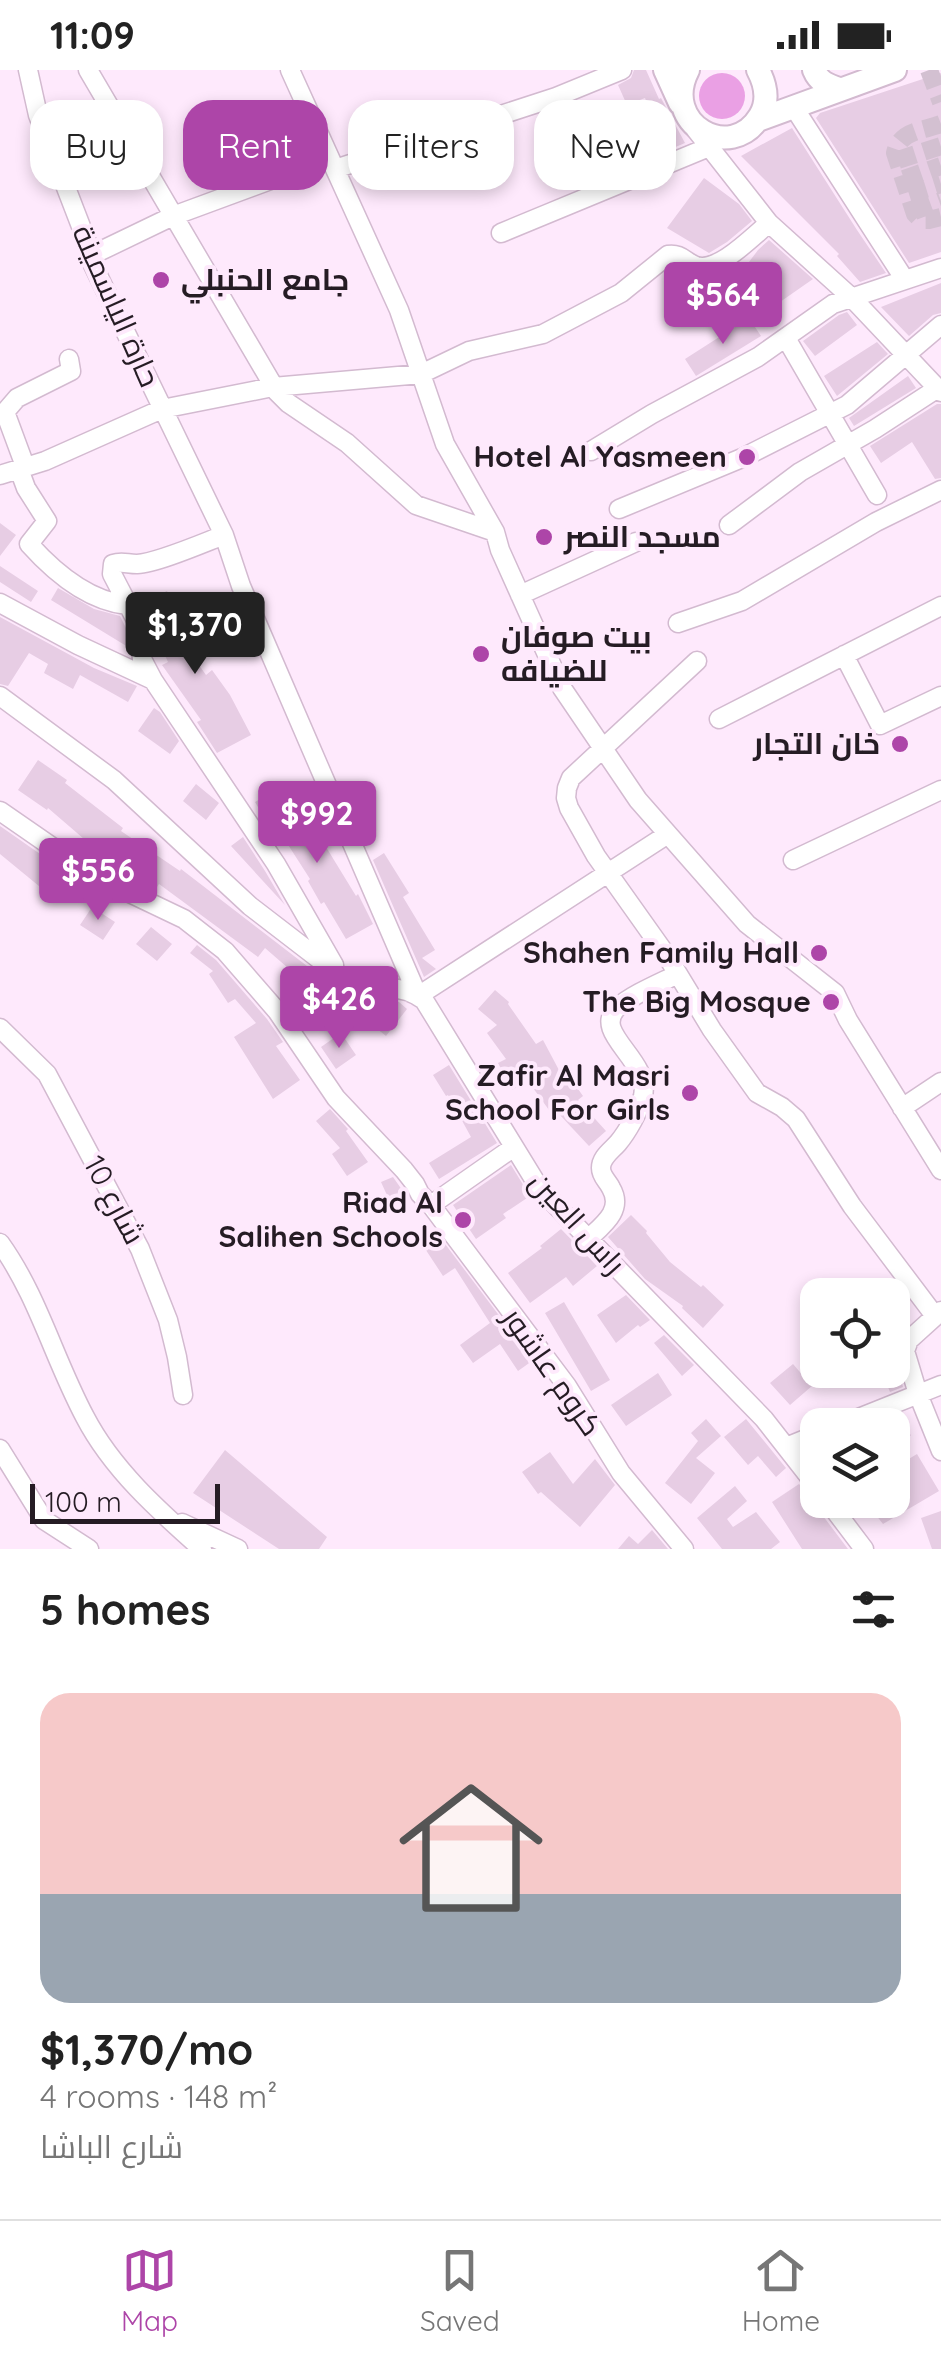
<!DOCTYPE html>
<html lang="en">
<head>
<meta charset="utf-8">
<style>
	:root { --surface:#fff; --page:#f2f2f2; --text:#222; --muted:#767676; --line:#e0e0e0; --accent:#ad45a8 }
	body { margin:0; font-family:Quicksand,Cairo,sans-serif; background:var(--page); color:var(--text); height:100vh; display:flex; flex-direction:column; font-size:38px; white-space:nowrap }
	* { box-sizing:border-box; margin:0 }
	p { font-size:32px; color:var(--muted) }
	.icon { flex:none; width:55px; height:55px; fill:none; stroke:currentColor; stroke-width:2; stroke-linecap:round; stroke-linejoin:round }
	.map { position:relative; height:1479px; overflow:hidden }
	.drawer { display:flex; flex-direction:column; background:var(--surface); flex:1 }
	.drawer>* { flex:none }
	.top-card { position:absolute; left:30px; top:30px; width:882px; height:90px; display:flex; gap:20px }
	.controls { position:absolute; left:800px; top:1208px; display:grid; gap:20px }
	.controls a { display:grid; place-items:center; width:110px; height:110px; border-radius:20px; background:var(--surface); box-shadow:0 5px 15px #0003; font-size:50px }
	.scale { position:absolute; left:30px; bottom:25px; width:190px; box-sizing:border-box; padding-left:10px; border:5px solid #251c24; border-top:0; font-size:28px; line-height:35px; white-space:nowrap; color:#251c24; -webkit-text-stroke:8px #fee9fc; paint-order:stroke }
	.price { position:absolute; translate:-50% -85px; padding:0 22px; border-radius:10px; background:var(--accent); color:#fff; font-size:32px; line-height:65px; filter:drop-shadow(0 2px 5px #0008) }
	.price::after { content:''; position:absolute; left:50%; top:60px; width:30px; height:22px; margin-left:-15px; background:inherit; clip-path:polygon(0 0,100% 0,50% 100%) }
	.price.current { background:#222; color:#fff }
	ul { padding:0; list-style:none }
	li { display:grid; align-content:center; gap:20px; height:530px; padding:0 40px }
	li+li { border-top:2px solid var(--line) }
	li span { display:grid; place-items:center; height:310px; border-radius:30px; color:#555 }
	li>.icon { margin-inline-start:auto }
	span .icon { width:180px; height:180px; fill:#fffc; stroke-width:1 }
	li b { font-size:42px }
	h2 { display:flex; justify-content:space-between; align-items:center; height:120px; padding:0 40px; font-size:42px }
	.chip { padding:0 35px; border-radius:30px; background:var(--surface); box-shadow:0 5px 15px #0003; font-size:35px; line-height:90px }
	.chip.current { background:var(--accent); color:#fff }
	.status { display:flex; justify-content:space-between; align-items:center; height:70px; padding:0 50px; background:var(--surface); direction:ltr }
	.status svg { height:28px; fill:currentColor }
	.menu { display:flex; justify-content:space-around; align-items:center; height:140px; border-top:2px solid var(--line); background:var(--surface); font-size:28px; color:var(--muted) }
	.menu a { display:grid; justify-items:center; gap:5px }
	.menu .current { color:var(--accent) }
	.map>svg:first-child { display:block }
</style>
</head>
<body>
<div class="status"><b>11:09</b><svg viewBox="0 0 49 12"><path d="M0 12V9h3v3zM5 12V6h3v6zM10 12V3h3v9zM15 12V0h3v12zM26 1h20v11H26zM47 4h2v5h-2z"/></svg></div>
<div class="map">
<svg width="941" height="1479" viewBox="0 0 941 1479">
	<rect width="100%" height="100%" fill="#fee9fc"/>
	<!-- water -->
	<path fill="#eaa0e4" d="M699 26a23 23 0 1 1 46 0a23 23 0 1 1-46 0Z"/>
	<!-- building -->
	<path fill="#e7cde4" d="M634,0H646L659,29L661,28L685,73L666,81L645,28L627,35L618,15L631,8Z
		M941,3V182L909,193L816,48L820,43Z
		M792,58L857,160L886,203L860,212L837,186L839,184L741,86Z
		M704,108L739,134L752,151L727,172L709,183L667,158Z
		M769,170L813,209L770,239L737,208L758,180Z
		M941,213V243L933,245L909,266L881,237Z
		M847,242L857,255L815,286L803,271L839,245Z
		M749,248L761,266L696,306L685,289Z
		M877,272L888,284L837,326L824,306Z
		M908,306L916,318L854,356L849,348Z
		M937,334H941V408L935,409L912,372L881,393L870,376Z
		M0,453L16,465L0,486Z
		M0,496L38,521L31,532L0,512Z
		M58,518L94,539L120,546L126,558L128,577L51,530Z
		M167,521L190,563L180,568L206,605L212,600L230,625L251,665L217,683L197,652L201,650L162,595L168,592L141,533Z
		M0,547L94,598L137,616L128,632L80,605L73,619L44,603L48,594L29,583L8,616L0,614Z
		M154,638L160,642L179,671L170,684L138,661Z
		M38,690L67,710L65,713L123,758L121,761L180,801L181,799L333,916L346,920L371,941L382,928L399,932L407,939L386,966L355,941L342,957L310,930L297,939L281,916L296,905L265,878L258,887L159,814L155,820L110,790L111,788L84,769L48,738L47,740L18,720Z
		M196,714L219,733L206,750L183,731Z
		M286,714L296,731L280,741L294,765L312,754L356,826L358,824L373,854L346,869L324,832L321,834L308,811L310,809L276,756L271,759L255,732Z
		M0,756L63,800L45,821L0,784Z
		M243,767L265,801L285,835L231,776Z
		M384,783L409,823L403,827L435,880L422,888L436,899L424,907L373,790Z
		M92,837L115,852L103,870L80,855Z
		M151,857L172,874L157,891L136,874Z
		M197,875L216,890L267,949L283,972L276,976L300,1010L273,1029L234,967L256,953L235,929L228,933L209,904L213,901L190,883Z
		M495,920L509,932L508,934L536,974L543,970L560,1002L564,999L583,1026L578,1030L606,1061L589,1076L559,1044L554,1047L528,1011L512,1020L498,993L506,989L487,963L497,955L478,939Z
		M341,963L356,985L336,999L321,977Z
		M449,995L497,1073L439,1109L429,1093L471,1067L448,1025L446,1026L433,1005Z
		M330,1039L348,1059L346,1061L368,1092L347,1106L332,1084L340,1078L316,1051Z
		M511,1095L530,1126L503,1144L506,1148L476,1169L453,1135Z
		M393,1107L407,1127L391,1134L381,1112Z
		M631,1145L647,1161L646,1163L670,1192L701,1217L703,1215L724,1235L703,1258L682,1238L683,1236L645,1209L608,1167Z
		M433,1158L504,1252L499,1256L505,1266L511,1262L532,1291L518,1301L500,1274L473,1293L460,1275L490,1253L455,1198L443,1206L418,1168Z
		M561,1159L597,1196L573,1216L566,1207L530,1233L508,1203L542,1178L540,1176Z
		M626,1225L650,1250L640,1257L638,1255L616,1273L597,1245Z
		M564,1232L610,1310L591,1321L545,1243Z
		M664,1265L694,1295L682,1306L654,1273Z
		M893,1280L903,1317L890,1322L881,1300H892Z
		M793,1294L812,1316L790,1335L770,1313Z
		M658,1303L672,1325L626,1356L611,1335Z
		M706,1349L721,1366L696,1388L715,1403L691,1434L665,1413L698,1371L691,1363Z
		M746,1349L786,1398L776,1407L758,1386L748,1395L724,1367Z
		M892,1350L911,1365L892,1389Z
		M225,1380L327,1467L319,1479H279L193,1423Z
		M550,1382L573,1414L595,1389L615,1415L580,1457L541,1422L538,1424L522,1402Z
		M917,1384L939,1421L883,1454L864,1430H892V1399Z
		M799,1414L815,1430L817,1438L848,1479H802L772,1432Z
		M735,1416L747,1431L727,1449L733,1457L756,1442L780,1472L771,1479H722L697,1448Z
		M941,1441V1479H932L921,1448Z
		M652,1460L668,1479H618L629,1466L638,1474Z"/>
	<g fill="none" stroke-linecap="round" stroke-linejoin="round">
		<!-- minor-tunnel -->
		<path stroke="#d3c0d1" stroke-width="18" stroke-dasharray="18 9" stroke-linecap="butt" d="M929,0L941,32
			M941,54C923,61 900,60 895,83L915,144L921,150H929L941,147
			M898,90L941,76
			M904,109L941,96
			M909,124L941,114
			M914,141L941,131"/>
		<defs>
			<path id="minor" d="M28,0L38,45L92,185L93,195L224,465L241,516L418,926
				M88,0L277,322L288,333L347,373L416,435L495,462
				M290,0L399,240L445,374L495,462L500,480L562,618L638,730L747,854L835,923L848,950L941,1100
				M793,36L905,210
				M696,60L769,153L852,228L941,322
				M335,99L556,27L622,0
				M501,163L709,77
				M92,185L173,146L330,88
				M786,268L877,425
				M591,381L652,344L758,287L833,234L941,198
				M25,396L5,342L17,328L71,301L69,289
				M19,399L26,418L47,451L29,474C55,503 88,531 127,535
				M0,405L45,391L162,339L273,317L421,304L469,281L543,264L621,223L668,185C681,183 685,192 696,196C718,203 752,167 769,153
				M619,439L742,388L847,335L941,255
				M729,455L800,402L875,359L938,318
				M520,525L636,472
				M0,533L78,575L153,610L276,794L334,895
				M678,553L742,531L876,452L941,420
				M844,585L880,655L941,626
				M697,591L571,708L567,718L566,728L569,738L596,786L667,886L712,960L757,1023L782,1037L796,1049L852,1136L935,1246
				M153,610L142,589L138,554L112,504L113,494C122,491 127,494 137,494C157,493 203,473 224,465
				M0,626L114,710L250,836L341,906L411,922L424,930L540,1119L764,1349L818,1418
				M719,649L941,536
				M0,741L94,806L184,849L225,881L277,941L336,1028L404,1100L415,1114L420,1124L431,1135L567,1316L621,1403L684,1479
				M793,790L941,720
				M407,921L418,926L668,764
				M0,958L47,1004L140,1179L168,1250L177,1287L183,1325
				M902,1038L941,1012
				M431,1135L514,1077
				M588,1169C603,1155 624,1140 611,1118C608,1111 601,1107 601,1098C601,1087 611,1081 618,1073C628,1061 639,1041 643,1026C651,990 591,963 617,938C631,925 660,913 678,904
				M0,1173C38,1226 54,1289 85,1347C112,1399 158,1440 202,1479
				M941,1241L909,1270L905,1281L918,1324L941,1381
				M841,1355L941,1315
				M786,1377L818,1364
				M0,1379L44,1450L89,1479
				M827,1430L864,1479
				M182,1453L238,1479"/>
			<path id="major" d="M665,0L680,33
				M688,0C660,54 731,94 760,46C769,31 766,15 758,0
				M814,0C819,12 827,15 839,19
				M758,50L895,0"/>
		</defs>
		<!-- minor casing -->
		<use href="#minor" stroke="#d3bad0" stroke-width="21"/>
		<!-- major casing -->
		<use href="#major" stroke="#d3bad0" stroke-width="26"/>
		<!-- minor -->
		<use href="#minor" stroke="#fff" stroke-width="18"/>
		<!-- major -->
		<use href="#major" stroke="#fff" stroke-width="22"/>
	</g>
	<!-- markers -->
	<g fill="#ad45a8" stroke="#fee9fc" stroke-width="4">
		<circle cx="161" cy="210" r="10"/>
		<circle cx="747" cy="387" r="10"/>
		<circle cx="544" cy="467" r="10"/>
		<circle cx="481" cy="584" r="10"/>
		<circle cx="900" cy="674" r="10"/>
		<circle cx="819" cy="883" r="10"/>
		<circle cx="831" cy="932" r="10"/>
		<circle cx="690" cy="1023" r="10"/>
		<circle cx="463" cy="1150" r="10"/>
	</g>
	<g text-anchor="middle" stroke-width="8" stroke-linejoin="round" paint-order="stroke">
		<!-- poi labels -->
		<g font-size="30" font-weight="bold" fill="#251c24" stroke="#fee9fc" text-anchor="end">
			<text x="181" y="220" text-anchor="start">جامع الحنبلي</text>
			<text x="727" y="397">Hotel Al Yasmeen</text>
			<text x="564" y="477" text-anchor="start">مسجد النصر</text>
			<text x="501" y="577" text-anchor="start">بيت صوفان<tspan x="501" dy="34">للضيافه</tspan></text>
			<text x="880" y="684">خان التجار</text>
			<text x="799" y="893">Shahen Family Hall</text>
			<text x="811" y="942">The Big Mosque</text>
			<text x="670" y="1016">Zafir Al Masri<tspan x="670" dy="34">School For Girls</tspan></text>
			<text x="443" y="1143">Riad Al<tspan x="443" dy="34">Salihen Schools</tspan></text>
		</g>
		<!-- street labels -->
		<g font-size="30" fill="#251c24" stroke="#fee9fc">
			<text transform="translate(116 236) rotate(66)" y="10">حارة الياسمينة</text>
			<text transform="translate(114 1130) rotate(62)" y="10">شارع 10</text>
			<text transform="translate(577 1153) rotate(48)" y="10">راس العين</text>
			<text transform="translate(552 1302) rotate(55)" y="10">كروم عاشور</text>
		</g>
	</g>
</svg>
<div class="controls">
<a><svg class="icon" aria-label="locate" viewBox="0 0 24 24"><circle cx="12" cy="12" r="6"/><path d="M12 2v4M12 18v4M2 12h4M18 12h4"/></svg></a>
<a><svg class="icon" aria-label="layers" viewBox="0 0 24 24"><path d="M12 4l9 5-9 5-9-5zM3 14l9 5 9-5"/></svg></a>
</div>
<div class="scale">100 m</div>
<b class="price" style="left:723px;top:277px">$564</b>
<b class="price current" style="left:195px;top:607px">$1,370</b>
<b class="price" style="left:317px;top:796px">$992</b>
<b class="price" style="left:98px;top:853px">$556</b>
<b class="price" style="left:339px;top:981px">$426</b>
<div class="top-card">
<a class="chip">Buy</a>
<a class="chip current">Rent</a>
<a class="chip">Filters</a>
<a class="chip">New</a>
</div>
</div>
<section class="drawer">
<h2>5 homes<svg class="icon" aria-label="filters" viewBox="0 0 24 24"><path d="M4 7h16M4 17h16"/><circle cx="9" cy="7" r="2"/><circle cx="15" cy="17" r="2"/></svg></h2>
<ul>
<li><span style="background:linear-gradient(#f6c9c9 65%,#9aa5b1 0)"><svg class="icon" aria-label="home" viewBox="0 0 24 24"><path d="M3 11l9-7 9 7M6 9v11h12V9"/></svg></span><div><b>$1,370/mo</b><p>4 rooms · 148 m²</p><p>شارع الباشا</p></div></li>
</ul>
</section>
<nav class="menu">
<a class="current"><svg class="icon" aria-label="map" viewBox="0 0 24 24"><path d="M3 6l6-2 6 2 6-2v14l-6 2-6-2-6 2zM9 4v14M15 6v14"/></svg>Map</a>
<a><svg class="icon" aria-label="saved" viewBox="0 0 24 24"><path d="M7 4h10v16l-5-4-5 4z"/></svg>Saved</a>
<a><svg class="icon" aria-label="home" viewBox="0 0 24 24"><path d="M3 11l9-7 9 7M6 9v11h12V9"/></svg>Home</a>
</nav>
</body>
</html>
